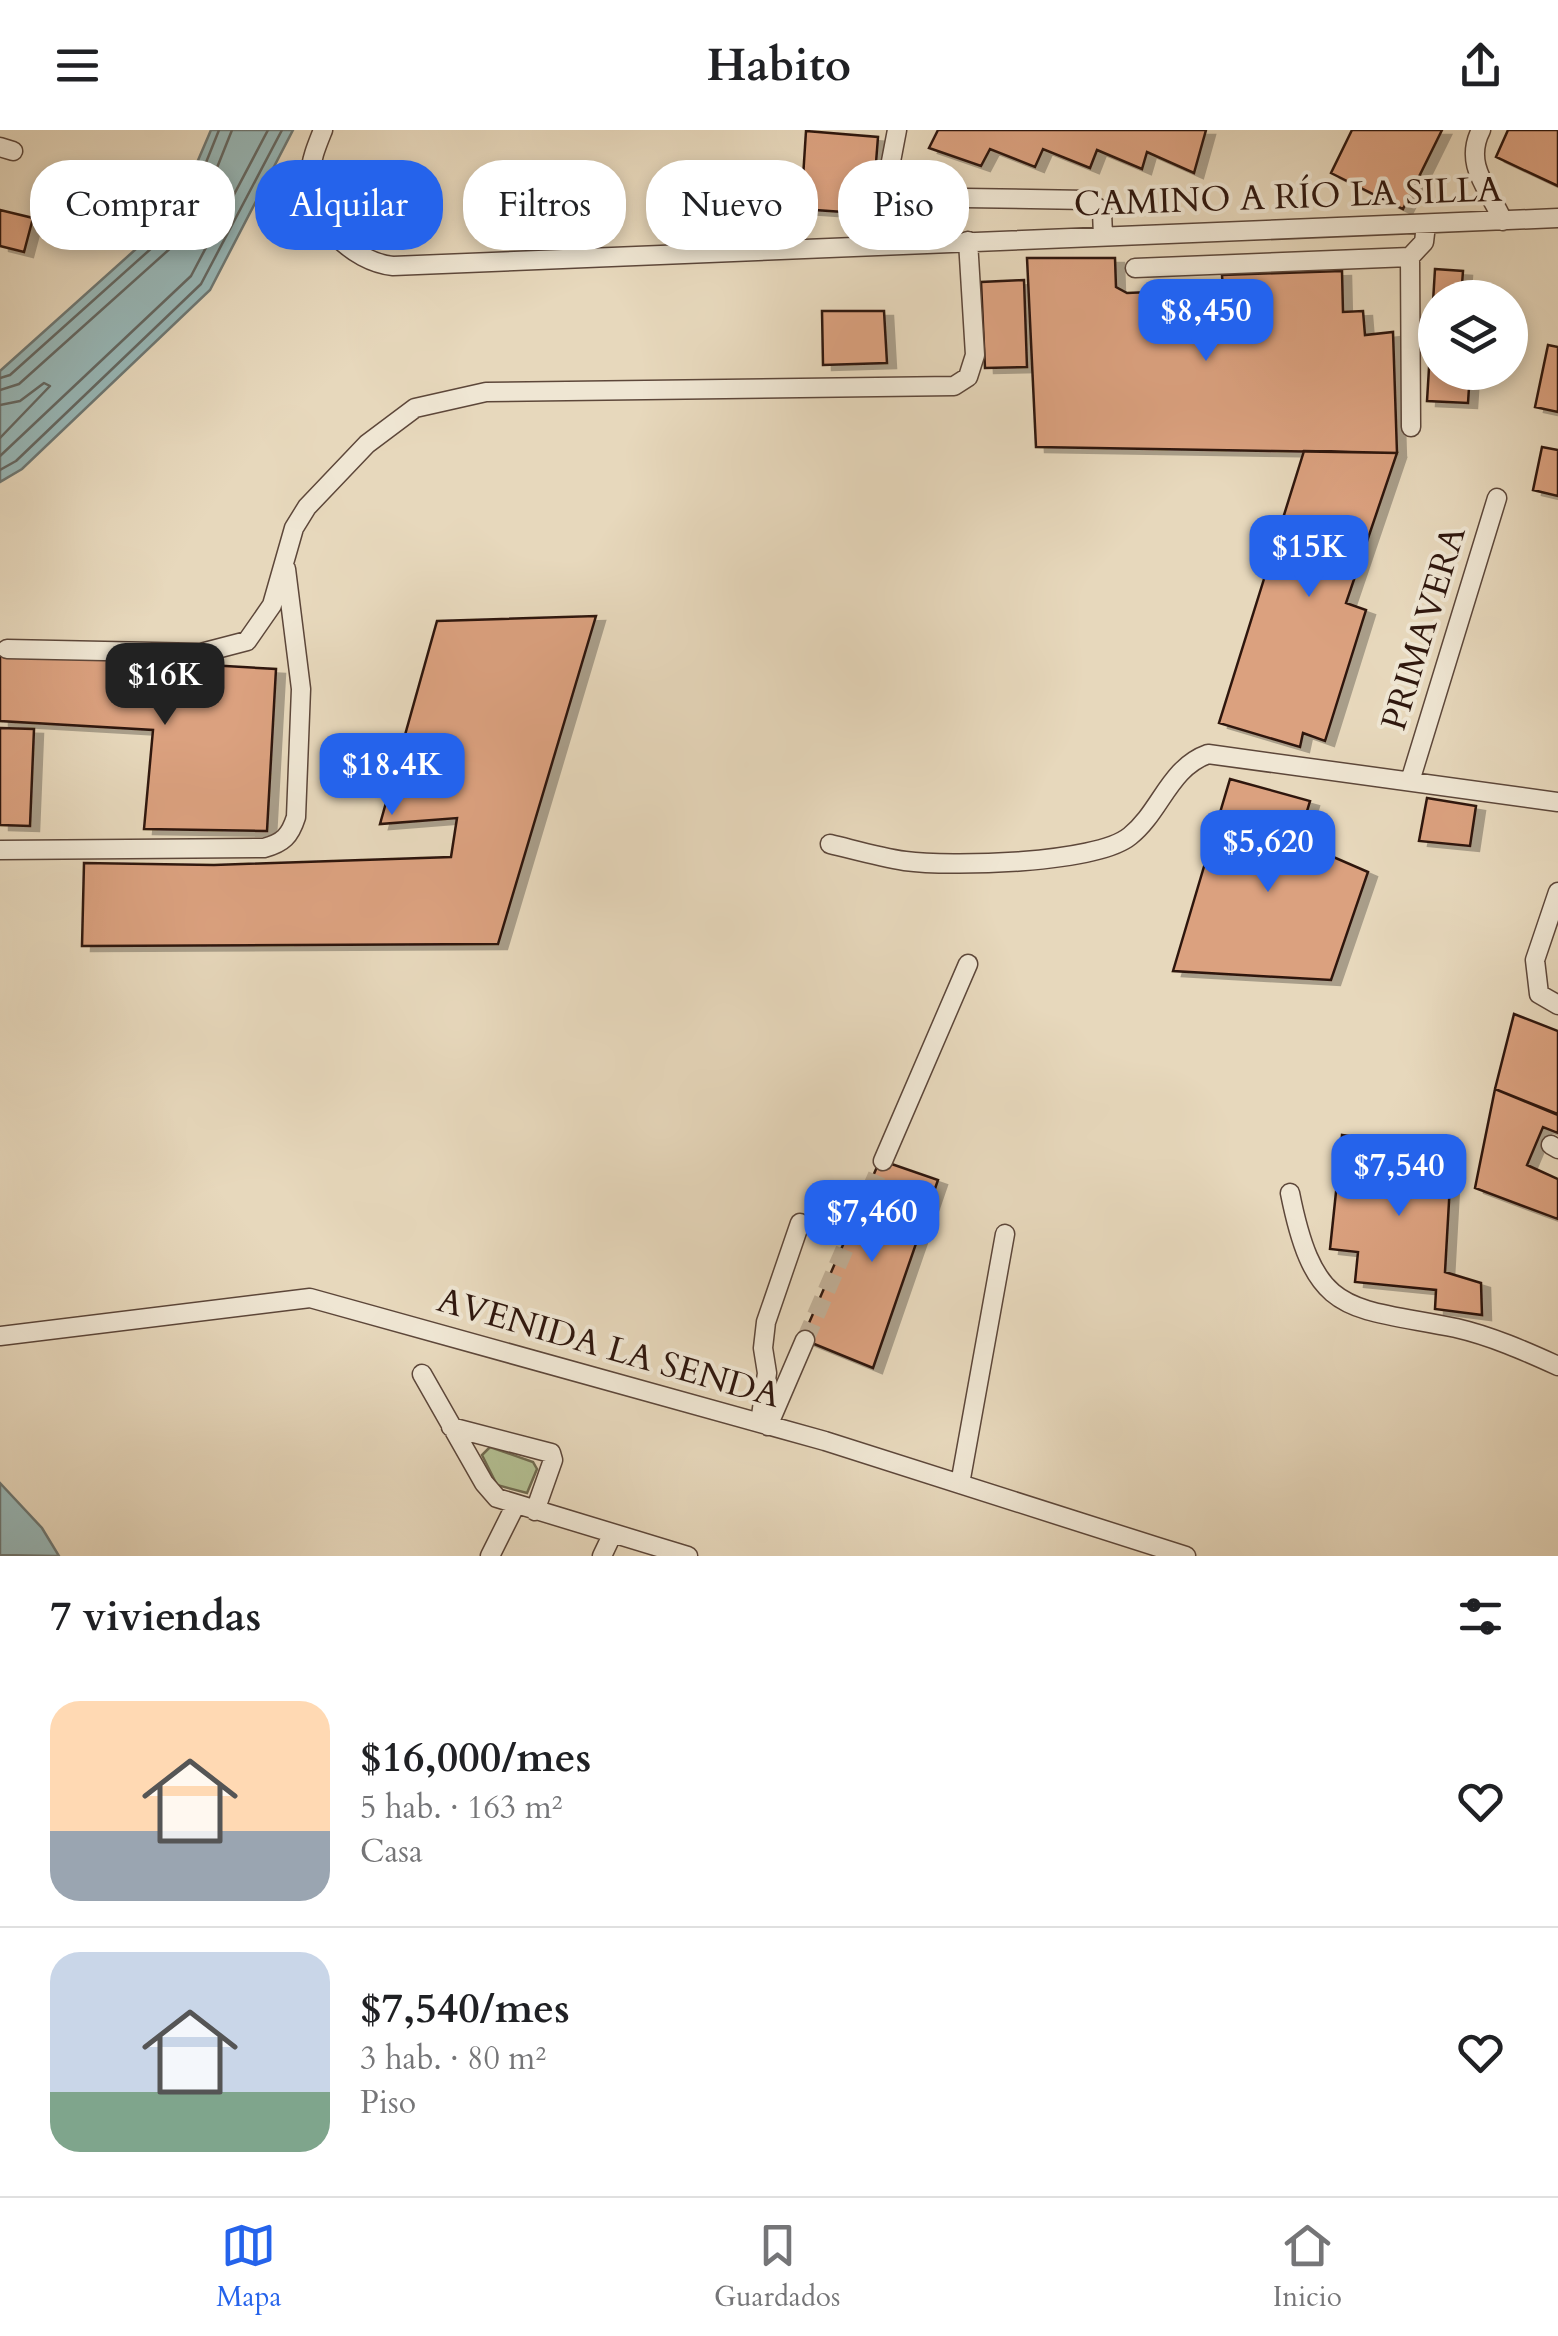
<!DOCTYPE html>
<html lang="es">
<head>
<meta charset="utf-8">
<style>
	:root { --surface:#fff; --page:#f2f2f2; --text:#202124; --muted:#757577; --line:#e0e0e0; --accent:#2563eb }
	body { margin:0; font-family:Cardo,serif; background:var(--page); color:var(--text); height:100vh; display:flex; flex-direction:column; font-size:38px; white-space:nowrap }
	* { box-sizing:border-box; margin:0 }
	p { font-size:32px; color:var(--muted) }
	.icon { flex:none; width:55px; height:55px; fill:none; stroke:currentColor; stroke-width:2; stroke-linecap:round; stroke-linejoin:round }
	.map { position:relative; height:1426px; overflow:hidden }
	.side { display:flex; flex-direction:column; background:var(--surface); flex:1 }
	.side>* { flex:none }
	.hud { position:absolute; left:30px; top:30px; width:1000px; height:90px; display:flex; gap:20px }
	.fabs { position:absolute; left:1418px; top:150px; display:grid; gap:20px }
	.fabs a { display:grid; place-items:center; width:110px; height:110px; border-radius:50%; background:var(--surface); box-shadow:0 5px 15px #0003; font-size:50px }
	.price { position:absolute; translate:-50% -85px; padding:0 22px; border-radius:20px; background:var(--accent); color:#fff; font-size:32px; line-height:65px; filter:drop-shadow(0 2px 5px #0008) }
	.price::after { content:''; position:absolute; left:50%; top:60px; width:30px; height:22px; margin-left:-15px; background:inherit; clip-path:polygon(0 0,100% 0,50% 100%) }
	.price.active { background:#222; color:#fff }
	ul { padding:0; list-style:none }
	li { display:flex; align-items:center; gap:30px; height:250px; padding:0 50px }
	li+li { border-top:2px solid var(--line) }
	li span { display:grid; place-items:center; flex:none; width:280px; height:200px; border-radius:30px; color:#555 }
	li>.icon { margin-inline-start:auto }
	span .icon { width:120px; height:120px; fill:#fffc; stroke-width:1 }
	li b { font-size:42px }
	h2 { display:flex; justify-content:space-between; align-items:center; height:120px; padding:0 50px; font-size:42px }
	.tag { padding:0 35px; border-radius:40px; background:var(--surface); box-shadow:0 5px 15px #0003; font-size:35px; line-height:90px }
	.tag.active { background:var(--accent); color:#fff }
	header { display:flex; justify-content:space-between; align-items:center; height:130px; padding:0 50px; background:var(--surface); font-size:45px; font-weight:700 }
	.dock { display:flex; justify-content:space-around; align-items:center; height:140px; border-top:2px solid var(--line); background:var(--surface); font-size:28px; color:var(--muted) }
	.dock a { display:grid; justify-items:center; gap:5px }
	.dock .active { color:var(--accent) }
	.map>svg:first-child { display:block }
</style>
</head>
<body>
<header><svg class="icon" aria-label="menu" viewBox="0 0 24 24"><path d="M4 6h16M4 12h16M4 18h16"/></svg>Habito<svg class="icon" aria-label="share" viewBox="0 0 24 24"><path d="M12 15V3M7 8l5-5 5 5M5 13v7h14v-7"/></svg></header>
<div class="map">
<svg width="1558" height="1426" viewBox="0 0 1558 1426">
	<defs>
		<filter id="shadow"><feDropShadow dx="9" dy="5" stdDeviation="0" flood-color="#0004"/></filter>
	</defs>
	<rect width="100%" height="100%" fill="#e7d8bc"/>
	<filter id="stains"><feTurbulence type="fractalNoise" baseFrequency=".002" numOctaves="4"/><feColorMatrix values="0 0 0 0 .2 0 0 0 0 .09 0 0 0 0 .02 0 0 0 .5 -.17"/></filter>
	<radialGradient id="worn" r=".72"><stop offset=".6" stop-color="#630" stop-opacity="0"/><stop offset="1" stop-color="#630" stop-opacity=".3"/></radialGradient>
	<!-- green -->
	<path fill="#b3bf92" stroke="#716b50" stroke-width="2.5" d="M490,1317L533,1332L537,1339L527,1363L497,1355L482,1325Z"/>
	<!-- water -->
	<path fill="#98b8b8" stroke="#6e7874" stroke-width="2.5" d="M211,0H293L210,160L22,339L0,352V241L175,84Z
		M0,1353L42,1398L59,1426L0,1425Z"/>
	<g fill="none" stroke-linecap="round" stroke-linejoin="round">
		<!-- shore -->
		<path stroke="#646863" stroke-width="2.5" d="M0,248L10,245L183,90L219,0
			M0,260L19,254L193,98L232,0
			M0,275L20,271L44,253L50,256L0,308
			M0,326L191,146L268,0
			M0,340L16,331L201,154L282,0"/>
	</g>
	<!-- building -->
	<path fill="#dba17f" stroke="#2f170e" stroke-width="2.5" filter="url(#shadow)" d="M938,0H1206L1194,43L1147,22L1142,39L1097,20L1090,38L1043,19L1035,37L990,19L981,36L929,18Z
		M1352,0H1442L1403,79L1331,43Z
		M1508,0H1558V56L1496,27Z
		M806,1L878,7L872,84L801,79Z
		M0,80L33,88L24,122L0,116Z
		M1027,128H1115L1116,157L1127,163L1223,159L1222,145L1342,141L1343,182L1363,181L1365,205L1393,202L1397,323L1036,317Z
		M1435,139L1463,141L1461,168H1435V242H1470L1468,273L1427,271Z
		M1024,150L1027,237L985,238L981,152Z
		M822,181H884L887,233L823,235Z
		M1548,215L1558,217V282L1535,277Z
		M1542,317L1558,320V366L1533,360Z
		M1304,321L1397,323L1346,473L1366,480L1325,611L1303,603L1300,617L1219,593Z
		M596,486L498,814L82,816L84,733L214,735L451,727L457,688L380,694L437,491Z
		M0,523L276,539L267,701L144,699L153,600L0,591Z
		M0,598L34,599L30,696L0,695Z
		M1230,649L1310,671L1290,738L1309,741L1315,719L1368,742L1331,850L1173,841Z
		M1427,668L1476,676L1470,716L1419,711Z
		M1514,884L1558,901V984L1495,959Z
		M1495,959L1558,985V1003L1543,997L1527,1035L1558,1049V1089L1475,1058Z
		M1342,1005L1452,1019L1445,1142L1481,1153L1482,1185L1435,1179L1436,1160L1355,1152L1358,1122L1330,1119Z
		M880,1030L938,1050L873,1238L802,1209Z"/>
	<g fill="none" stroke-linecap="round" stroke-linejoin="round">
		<!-- minor-tunnel -->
		<path stroke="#c2b199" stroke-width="18" stroke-dasharray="18 9" stroke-linecap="butt" d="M805,1210L883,1031"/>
		<defs>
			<path id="minor" d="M323,0C317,15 311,29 310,45C309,89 352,132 393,136L1558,88
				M1481,0C1463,35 1489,59 1503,91
				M0,17L13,21
				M965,68L1087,70L1102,81L1103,106
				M875,115L897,0
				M1410,127L1411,297
				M1135,138L1410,127L1424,112L1426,95
				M7,519L201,523L247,511L272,475L294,398L307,377L367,314L415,278L486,262L954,256L968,247L975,225L968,111
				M1411,648L1497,368
				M830,714C855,720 879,727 905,731C949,737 1096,734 1130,706C1161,681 1169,638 1208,624L1558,672
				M0,720L264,718C283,713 290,706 296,687L301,559L286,439
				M1558,762L1535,830L1539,864L1558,875
				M1551,1015L1558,1019
				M883,1031L968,834
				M1290,1063C1315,1188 1347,1176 1456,1198C1491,1206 1525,1221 1558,1236
				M0,1206L310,1168L825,1311L1186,1426
				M422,1244L484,1353L497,1368L688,1426
				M760,1293L767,1243L763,1218L766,1192L800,1093
				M768,1296L805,1210
				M451,1297L551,1323L553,1330L535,1381
				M960,1354L1005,1104
				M490,1426L515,1376
				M602,1426L612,1405"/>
		</defs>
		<!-- minor casing -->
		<use href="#minor" stroke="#5d473a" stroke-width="21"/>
		<!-- minor -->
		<use href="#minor" stroke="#efe6d3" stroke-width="18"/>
	</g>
	<g text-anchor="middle" stroke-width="8" stroke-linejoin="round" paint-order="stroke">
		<!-- street labels -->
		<g font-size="35" fill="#2f170e" stroke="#efe6d3">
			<text transform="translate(1288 66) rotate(-2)" y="12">CAMINO A RÍO LA SILLA</text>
			<text transform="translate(1423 498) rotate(-73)" y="12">PRIMAVERA</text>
			<text transform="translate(609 1217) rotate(16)" y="12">AVENIDA LA SENDA</text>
		</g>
	</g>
	<rect width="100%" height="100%" filter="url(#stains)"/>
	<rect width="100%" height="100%" fill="url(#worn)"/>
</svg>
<div class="fabs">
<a><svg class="icon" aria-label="layers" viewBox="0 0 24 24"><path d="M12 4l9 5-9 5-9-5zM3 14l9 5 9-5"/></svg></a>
</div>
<b class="price" style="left:1206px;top:234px">$8,450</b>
<b class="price" style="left:1309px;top:470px">$15K</b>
<b class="price active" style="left:165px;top:598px">$16K</b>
<b class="price" style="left:392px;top:688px">$18.4K</b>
<b class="price" style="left:1268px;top:765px">$5,620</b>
<b class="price" style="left:1399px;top:1089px">$7,540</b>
<b class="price" style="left:872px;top:1135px">$7,460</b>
<div class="hud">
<a class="tag">Comprar</a>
<a class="tag active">Alquilar</a>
<a class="tag">Filtros</a>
<a class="tag">Nuevo</a>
<a class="tag">Piso</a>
</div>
</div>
<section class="side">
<h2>7 viviendas<svg class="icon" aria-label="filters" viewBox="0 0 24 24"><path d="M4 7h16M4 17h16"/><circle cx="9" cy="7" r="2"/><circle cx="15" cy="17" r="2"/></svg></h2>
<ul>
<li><span style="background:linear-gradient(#ffd9b3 65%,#9aa5b1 0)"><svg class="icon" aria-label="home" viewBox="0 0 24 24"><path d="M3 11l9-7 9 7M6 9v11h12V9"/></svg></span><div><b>$16,000/mes</b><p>5 hab. · 163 m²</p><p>Casa</p></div><svg class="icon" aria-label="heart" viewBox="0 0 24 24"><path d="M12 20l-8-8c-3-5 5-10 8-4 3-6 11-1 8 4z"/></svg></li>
<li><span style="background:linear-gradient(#c9d6e8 70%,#7fa58c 0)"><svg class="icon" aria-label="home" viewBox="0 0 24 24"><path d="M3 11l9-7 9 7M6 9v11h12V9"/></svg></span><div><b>$7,540/mes</b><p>3 hab. · 80 m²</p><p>Piso</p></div><svg class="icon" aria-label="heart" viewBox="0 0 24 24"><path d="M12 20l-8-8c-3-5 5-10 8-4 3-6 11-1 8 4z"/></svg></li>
</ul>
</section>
<nav class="dock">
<a class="active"><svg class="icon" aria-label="map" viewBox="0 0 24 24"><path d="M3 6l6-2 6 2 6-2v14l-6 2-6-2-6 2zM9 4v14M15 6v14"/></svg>Mapa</a>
<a><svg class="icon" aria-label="saved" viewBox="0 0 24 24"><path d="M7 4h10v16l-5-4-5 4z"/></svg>Guardados</a>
<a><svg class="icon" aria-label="home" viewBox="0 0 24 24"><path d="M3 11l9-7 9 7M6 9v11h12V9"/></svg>Inicio</a>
</nav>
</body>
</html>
